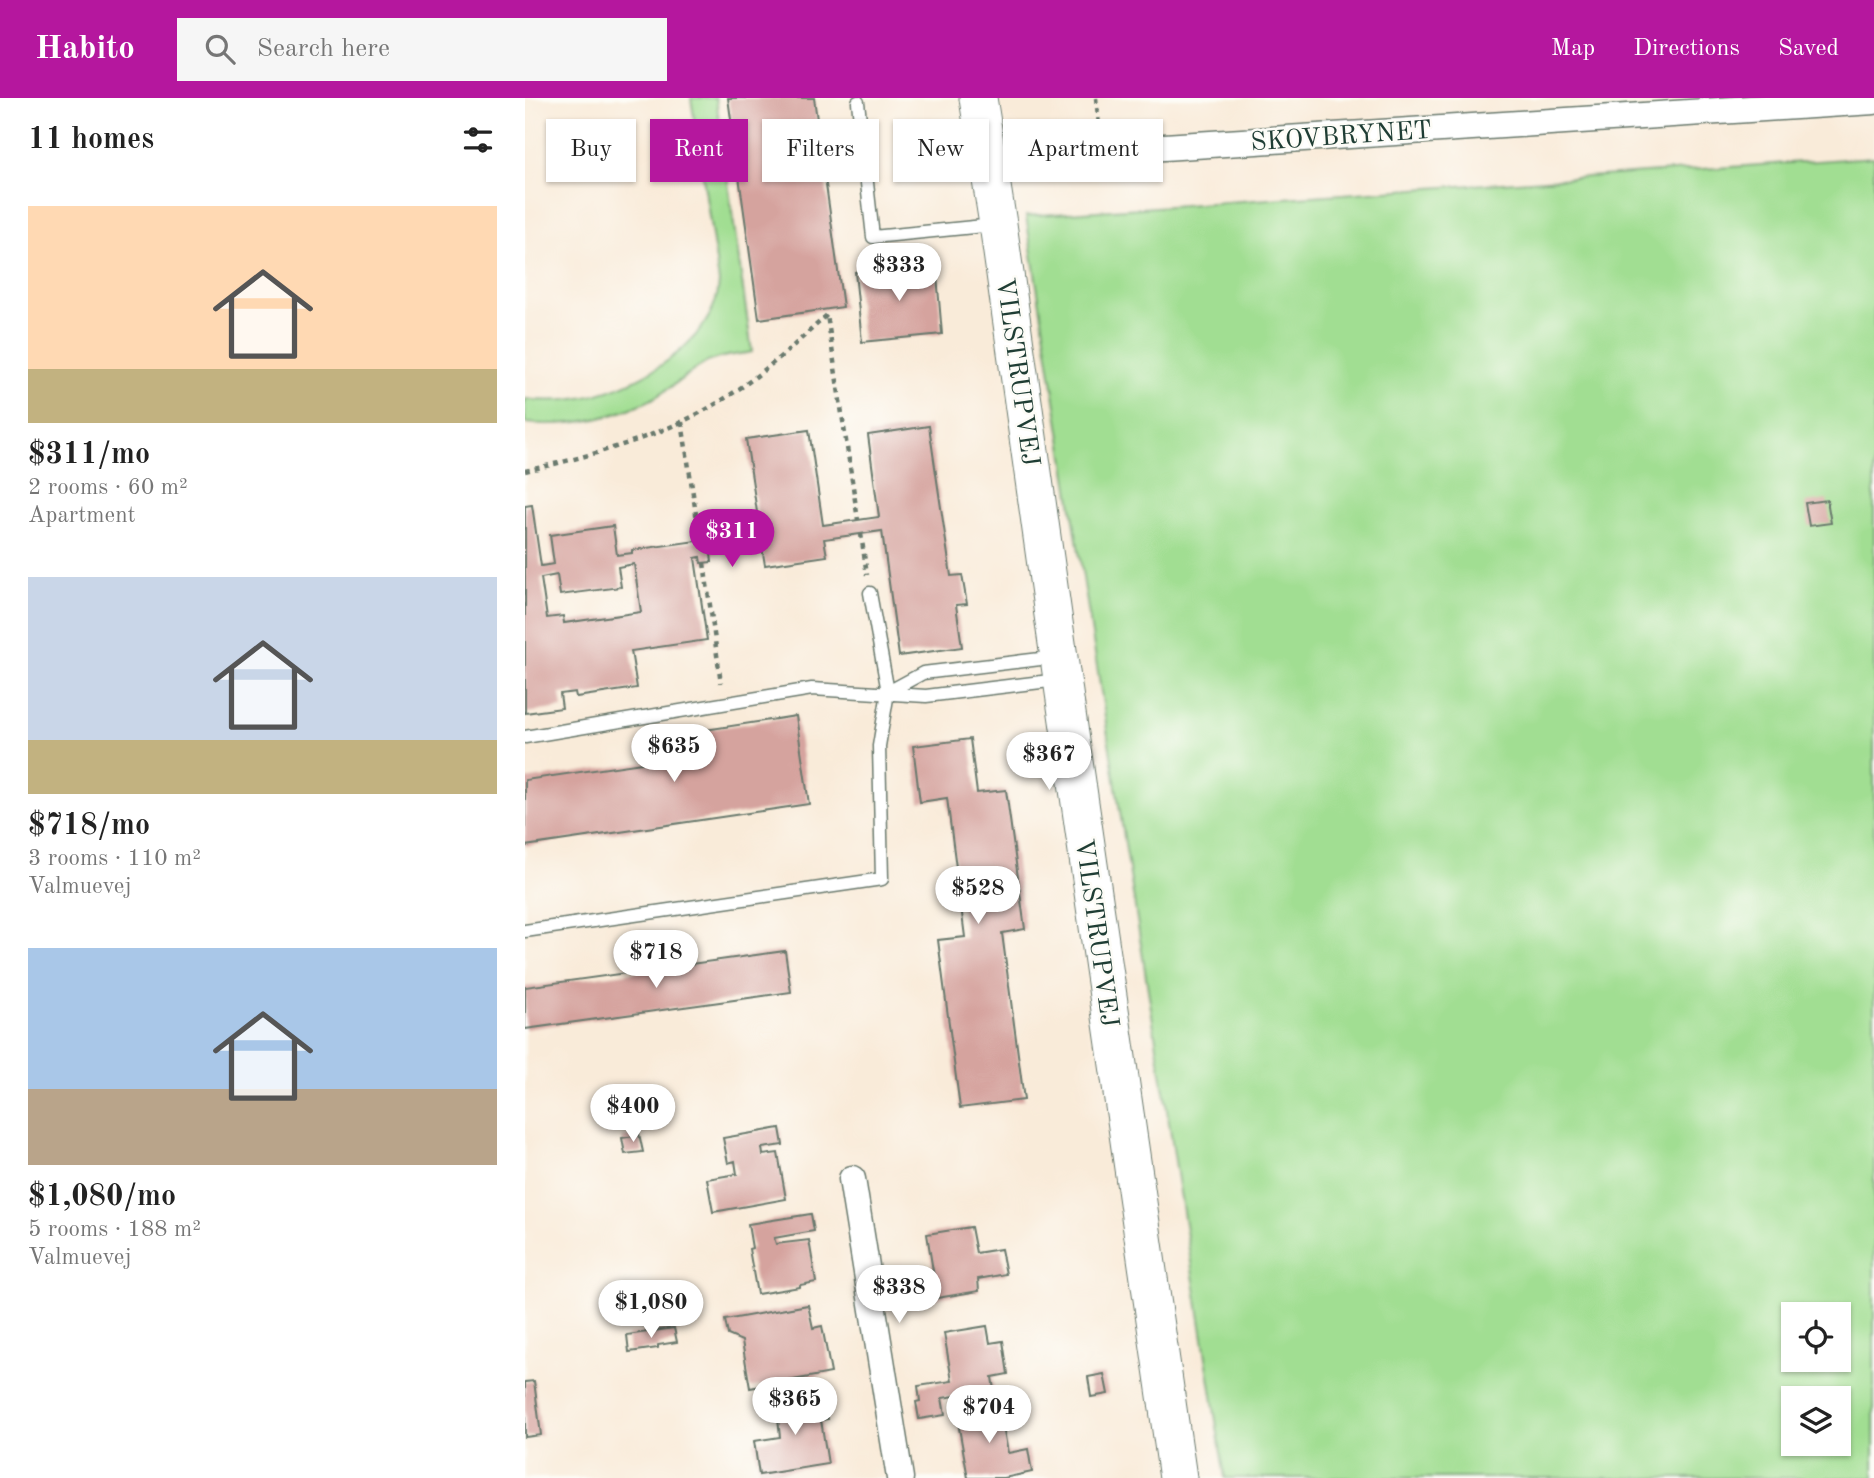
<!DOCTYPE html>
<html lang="en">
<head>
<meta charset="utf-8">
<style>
	:root { --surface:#fff; --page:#f6f6f6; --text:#222; --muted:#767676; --accent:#b5179e }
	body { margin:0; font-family:"Old Standard TT",serif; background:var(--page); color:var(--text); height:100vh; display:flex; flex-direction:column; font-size:26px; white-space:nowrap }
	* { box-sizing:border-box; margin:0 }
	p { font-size:23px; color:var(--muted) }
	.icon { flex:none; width:38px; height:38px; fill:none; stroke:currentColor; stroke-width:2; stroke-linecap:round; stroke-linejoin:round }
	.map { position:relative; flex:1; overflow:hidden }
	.drawer { display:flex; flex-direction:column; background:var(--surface); width:525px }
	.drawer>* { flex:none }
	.hud { position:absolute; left:21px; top:21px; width:665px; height:63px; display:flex; gap:14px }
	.controls { position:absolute; left:1256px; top:1204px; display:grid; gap:14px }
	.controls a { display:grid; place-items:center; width:70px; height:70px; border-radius:0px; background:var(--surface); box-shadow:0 2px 5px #0004; font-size:35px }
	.price { position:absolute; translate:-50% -60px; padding:0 16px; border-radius:24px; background:#fff; color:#222; font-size:23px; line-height:46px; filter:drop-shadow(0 2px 4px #0008) }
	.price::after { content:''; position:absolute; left:50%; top:42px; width:21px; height:16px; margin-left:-10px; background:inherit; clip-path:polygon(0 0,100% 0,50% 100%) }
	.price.active { background:var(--accent); color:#fff }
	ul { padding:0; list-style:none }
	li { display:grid; align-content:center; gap:14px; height:371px; padding:0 28px }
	li span { display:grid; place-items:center; height:217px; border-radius:0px; color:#555 }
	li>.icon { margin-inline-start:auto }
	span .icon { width:126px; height:126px; fill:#fffc; stroke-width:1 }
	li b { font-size:30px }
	h2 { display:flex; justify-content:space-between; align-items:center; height:84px; padding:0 28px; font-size:30px }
	.pill { padding:0 24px; border-radius:0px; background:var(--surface); box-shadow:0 2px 5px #0004; font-size:24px; line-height:63px }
	.pill.active { background:var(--accent); color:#fff }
	header { display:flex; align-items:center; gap:42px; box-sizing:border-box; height:98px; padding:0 35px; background:var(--accent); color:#fff }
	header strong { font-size:33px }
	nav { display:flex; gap:38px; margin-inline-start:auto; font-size:24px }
	.search { width:490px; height:63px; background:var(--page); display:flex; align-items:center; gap:18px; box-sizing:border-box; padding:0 24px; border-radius:0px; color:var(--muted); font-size:26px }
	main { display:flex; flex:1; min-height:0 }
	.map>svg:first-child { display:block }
</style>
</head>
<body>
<header>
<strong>Habito</strong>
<div class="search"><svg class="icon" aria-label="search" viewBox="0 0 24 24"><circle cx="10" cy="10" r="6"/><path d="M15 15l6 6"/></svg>Search here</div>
<nav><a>Map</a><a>Directions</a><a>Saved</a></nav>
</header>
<main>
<section class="drawer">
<h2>11 homes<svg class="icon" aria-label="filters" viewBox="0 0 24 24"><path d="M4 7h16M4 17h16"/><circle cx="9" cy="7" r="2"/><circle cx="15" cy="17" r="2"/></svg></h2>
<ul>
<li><span style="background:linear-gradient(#ffd9b3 75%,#c2b280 0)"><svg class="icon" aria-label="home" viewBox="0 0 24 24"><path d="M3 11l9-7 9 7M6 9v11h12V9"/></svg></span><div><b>$311/mo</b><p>2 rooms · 60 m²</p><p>Apartment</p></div></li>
<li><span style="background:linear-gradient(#c9d6e8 75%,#c2b280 0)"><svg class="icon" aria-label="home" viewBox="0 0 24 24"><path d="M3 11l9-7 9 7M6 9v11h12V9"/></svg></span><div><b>$718/mo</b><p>3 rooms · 110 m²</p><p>Valmuevej</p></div></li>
<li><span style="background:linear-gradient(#a9c7e8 65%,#b9a48a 0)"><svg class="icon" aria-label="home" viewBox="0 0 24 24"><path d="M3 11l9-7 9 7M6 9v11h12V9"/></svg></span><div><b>$1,080/mo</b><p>5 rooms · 188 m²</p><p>Valmuevej</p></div></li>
</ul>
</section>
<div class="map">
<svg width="1349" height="1380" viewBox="0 0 1349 1380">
	<rect width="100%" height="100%" fill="#fdfcf7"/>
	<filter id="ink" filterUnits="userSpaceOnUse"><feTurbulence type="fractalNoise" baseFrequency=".0143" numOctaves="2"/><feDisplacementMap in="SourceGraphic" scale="14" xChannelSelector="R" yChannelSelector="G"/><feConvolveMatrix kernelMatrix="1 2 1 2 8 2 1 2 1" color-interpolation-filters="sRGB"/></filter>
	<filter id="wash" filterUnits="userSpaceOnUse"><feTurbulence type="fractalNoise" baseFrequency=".00686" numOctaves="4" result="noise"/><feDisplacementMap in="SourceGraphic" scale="28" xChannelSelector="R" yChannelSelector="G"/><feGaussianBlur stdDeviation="1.57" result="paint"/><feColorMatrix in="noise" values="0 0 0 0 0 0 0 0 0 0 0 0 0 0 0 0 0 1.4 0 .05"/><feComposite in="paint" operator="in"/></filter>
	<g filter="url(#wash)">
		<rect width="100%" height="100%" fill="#f9ebd9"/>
		<!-- green -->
		<path fill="#a1de92" stroke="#608e63" stroke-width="2" fill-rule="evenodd" d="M166,0H191L227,254C212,257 192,258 179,266C159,277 143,294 121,304C82,322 42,329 0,325V301C15,303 33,303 49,301C105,294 191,247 194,184Z
			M1349,59V1380H700L501,118ZM1269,1216H1314V1262H1269ZM1269,1300H1314V1346H1269Z"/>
		<g id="blocks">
			<!-- building -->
			<path fill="#d5a39e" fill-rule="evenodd" d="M203,0H289L318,209L234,221Z
				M411,166L417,236L337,244L330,174Z
				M404,328L426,478L437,477L442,506L431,507L437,549L374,558L357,433L299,441L302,458L240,467L237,449L186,456L187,464L176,465L175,459L170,460L182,542L106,553L112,590L51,599L50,594L35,596L37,610L0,615V408L7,407L16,468L29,466L25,437L88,428L92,457L107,455V452L235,434L221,341L284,332L298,427L354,419L343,337ZM109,466L116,514L39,525L38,518L22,520L16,480L32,477L35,497L96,489L93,469Z
				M1302,402L1306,425L1284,428L1280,405Z
				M271,618L284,706L0,748V682L124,664L121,641Z
				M445,641L452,695L481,692L500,831L477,835L499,1002L435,1010L413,842L440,839L422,700L395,704L388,648Z
				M260,853L266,894L0,931V889Z
				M255,1030L258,1047L237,1050L238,1057L253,1055L261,1101L188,1114L182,1081L212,1076L210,1063L203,1065L198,1040Z
				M113,1031L118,1054L100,1056L97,1040L109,1038L108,1032Z
				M286,1116L289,1133L249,1140L251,1146L284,1142L291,1184L275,1187V1189L232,1196L224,1151L227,1150L223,1126Z
				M446,1129L451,1155L476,1151L481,1176L453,1181L454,1193L400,1202L398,1187L410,1185L402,1136Z
				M283,1207L288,1230L297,1228L306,1275L225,1290L217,1243L203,1237L200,1222Z
				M462,1228L465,1245L478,1243L483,1276L467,1279L469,1292L417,1300L420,1317L394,1321L391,1304L395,1303L393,1288L427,1283L419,1235Z
				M149,1230L152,1244L133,1247V1250L104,1254L102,1237Z
				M579,1276L583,1296L566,1299L563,1279Z
				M9,1283L16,1337L0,1339V1284Z
				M299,1295L303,1321L296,1322L303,1366L234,1377L229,1343L255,1339L251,1303Z
				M474,1305L483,1355L503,1351L507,1374L479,1380H443L431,1313Z"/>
		</g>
	</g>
	<g filter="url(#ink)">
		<use href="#blocks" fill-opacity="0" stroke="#6b7a6e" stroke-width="2"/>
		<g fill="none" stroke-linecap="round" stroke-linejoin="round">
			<defs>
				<path id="lane" d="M333,4L348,139L469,127
					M363,594L398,575L532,559
					M0,639L287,591L401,598L533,582
					M0,833L357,781L354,648L363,594L345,495"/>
				<path id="street" d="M577,53L1349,3
					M327,1081L375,1380"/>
				<path id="secondary" d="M453,0L473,126L537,581L653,1380"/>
			</defs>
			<!-- lane casing -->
			<use href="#lane" stroke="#6b7a6e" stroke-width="15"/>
			<!-- street casing -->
			<use href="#street" stroke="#6b7a6e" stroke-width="29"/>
			<!-- secondary casing -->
			<use href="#secondary" stroke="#6b7a6e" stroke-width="39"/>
			<!-- path -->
			<path stroke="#6b7a6e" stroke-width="4.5" stroke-dasharray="5 5" stroke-linecap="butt" d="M571,0L574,27
				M157,324L175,442
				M0,373C73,356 149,336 211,293C244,270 273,244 302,217L333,422
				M336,436L342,477
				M179,465L196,585"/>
			<!-- lane -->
			<use href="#lane" stroke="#fff" stroke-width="12"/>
			<!-- street -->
			<use href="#street" stroke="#fff" stroke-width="26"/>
			<!-- secondary -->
			<use href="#secondary" stroke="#fff" stroke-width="37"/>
		</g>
	</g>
	<g text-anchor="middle" stroke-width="5" stroke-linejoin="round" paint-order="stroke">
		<!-- street labels -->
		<g font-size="26" fill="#1f3d34" stroke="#fdfcf7">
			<text transform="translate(816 37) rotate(-4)" y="9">SKOVBRYNET</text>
			<text transform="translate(494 274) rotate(82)" y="9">VILSTRUPVEJ</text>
			<text transform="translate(573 835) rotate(82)" y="9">VILSTRUPVEJ</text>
		</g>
	</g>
</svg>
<div class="controls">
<a><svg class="icon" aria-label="locate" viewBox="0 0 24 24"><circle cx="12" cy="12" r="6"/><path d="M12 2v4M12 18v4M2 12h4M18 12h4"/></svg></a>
<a><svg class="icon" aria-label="layers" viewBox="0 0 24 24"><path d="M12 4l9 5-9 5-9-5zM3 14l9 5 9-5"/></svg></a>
</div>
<b class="price" style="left:374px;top:205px">$333</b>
<b class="price active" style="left:207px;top:471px">$311</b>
<b class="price" style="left:149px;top:686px">$635</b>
<b class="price" style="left:524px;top:694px">$367</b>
<b class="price" style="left:453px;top:828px">$528</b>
<b class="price" style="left:131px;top:892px">$718</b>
<b class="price" style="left:108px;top:1046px">$400</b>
<b class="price" style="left:374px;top:1227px">$338</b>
<b class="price" style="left:126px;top:1242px">$1,080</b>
<b class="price" style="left:270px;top:1339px">$365</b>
<b class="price" style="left:464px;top:1347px">$704</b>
<div class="hud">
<a class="pill">Buy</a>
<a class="pill active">Rent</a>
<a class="pill">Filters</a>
<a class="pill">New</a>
<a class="pill">Apartment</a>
</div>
</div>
</main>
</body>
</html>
